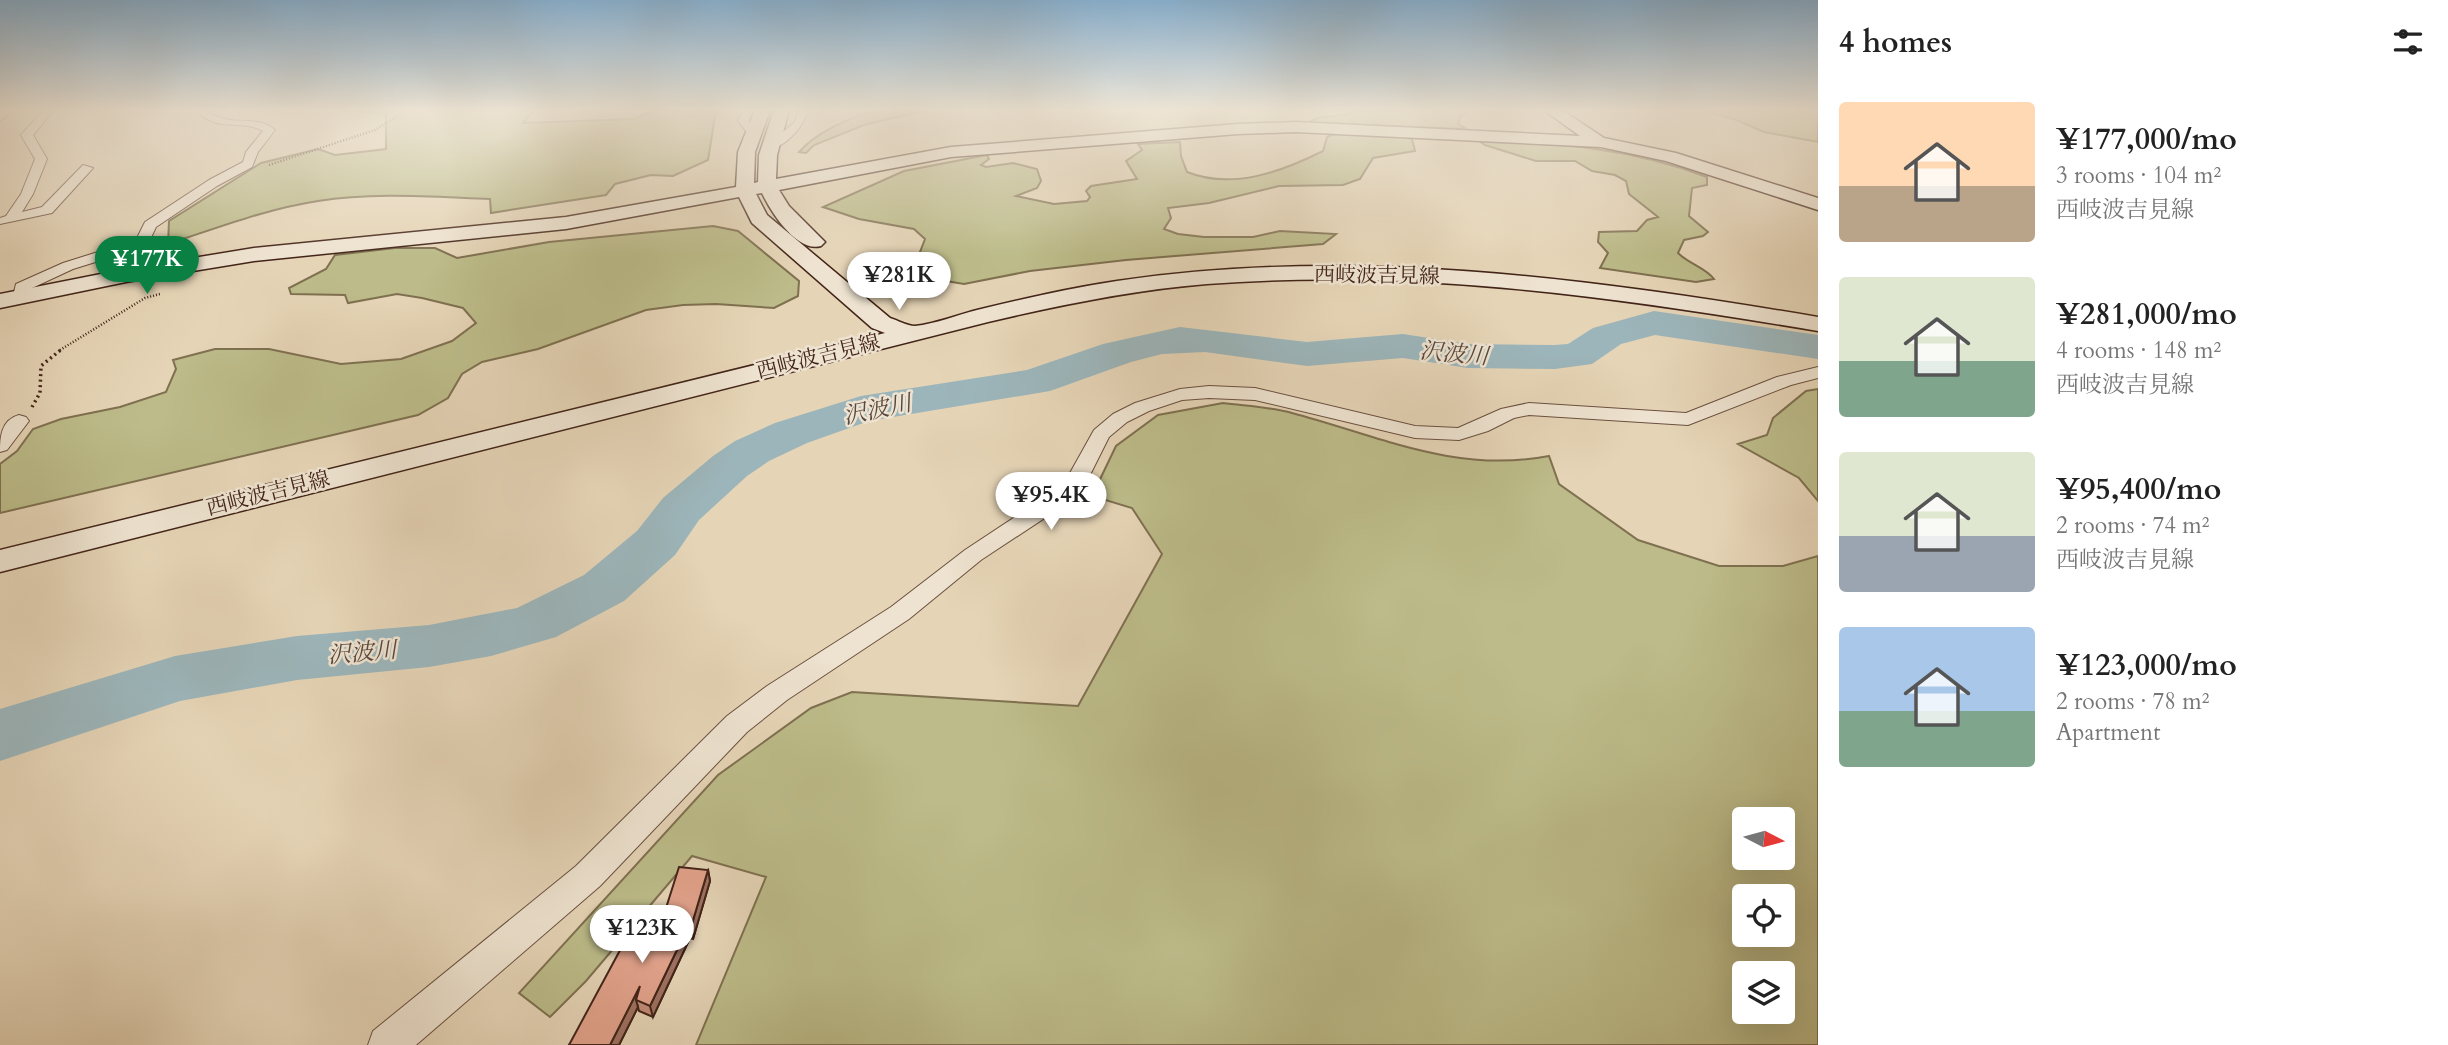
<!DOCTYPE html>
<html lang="en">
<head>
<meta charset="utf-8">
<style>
	:root { --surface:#fff; --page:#f2f2f2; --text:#222; --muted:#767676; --accent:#0b8043 }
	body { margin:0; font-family:Cardo,"Noto Serif JP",serif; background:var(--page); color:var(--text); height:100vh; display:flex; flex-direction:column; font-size:26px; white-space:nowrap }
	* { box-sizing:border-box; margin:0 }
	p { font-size:23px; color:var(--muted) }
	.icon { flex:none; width:38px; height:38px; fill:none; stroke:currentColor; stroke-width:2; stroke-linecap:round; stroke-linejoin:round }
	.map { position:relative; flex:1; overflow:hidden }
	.sheet { display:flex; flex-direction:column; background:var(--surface); width:630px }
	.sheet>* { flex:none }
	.needle { width:46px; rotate:96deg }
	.tools { position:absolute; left:1732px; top:807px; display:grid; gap:14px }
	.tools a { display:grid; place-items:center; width:63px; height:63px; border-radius:7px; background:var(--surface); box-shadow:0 7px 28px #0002; font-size:35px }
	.price { position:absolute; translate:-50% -60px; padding:0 16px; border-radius:24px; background:#fff; color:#222; font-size:23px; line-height:46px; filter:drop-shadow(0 2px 4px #0008) }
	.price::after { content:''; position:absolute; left:50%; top:42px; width:21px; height:16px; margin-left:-10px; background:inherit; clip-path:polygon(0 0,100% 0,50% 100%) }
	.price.current { background:var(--accent); color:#fff }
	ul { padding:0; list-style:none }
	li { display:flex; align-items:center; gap:21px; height:175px; padding:0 21px }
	li span { display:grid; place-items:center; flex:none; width:196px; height:140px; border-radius:7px; color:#555 }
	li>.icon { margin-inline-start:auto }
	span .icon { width:84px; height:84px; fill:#fffc; stroke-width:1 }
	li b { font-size:30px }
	h2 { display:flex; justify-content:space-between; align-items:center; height:84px; padding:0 21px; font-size:30px }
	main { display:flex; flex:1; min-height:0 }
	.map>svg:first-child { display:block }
</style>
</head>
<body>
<main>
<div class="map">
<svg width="1818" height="1045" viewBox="0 0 1818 1045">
	<rect width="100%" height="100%" fill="#e5d4b6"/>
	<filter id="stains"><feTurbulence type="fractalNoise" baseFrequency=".00286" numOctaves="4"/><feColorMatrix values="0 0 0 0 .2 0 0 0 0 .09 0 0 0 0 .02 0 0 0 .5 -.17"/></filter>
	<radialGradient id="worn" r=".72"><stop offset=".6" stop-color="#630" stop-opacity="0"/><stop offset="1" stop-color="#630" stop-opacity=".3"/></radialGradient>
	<!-- green -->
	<path fill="#bcbb89" stroke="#7f7050" stroke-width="2" fill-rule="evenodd" d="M338,110H534L523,123L634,119L652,110H716L708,160L673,176L651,175L615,184L606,195L491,213L490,199C433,197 374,192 318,201C266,209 217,228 168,244L169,221L261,163L318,149L335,155L386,149V114Z
		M873,110H927L864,125L814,145L806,153L799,152C819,130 845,121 873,110Z
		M1350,110H1461L1467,113L1460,117L1458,124L1467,129L1306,123L1318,118L1350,114Z
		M1700,110H1818V142L1764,132L1734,119Z
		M1334,134L1402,136L1412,139L1415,151L1373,158L1360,179L1343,185L1279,186L1209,203L1168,208L1171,218L1164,229L1178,234L1204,237H1253L1280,231L1336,234L1323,244L1126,260L1030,271L964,284L922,277L915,265L925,239L914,229L859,219L823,207L904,171L987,155L989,159L981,165L986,167L1013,163L1037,169L1041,181L1037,188L1016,196L1054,204L1087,201L1090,197L1086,191L1091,186L1137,179L1126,161L1142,150L1138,144L1180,142L1181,156L1187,172C1232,190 1281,172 1323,151L1327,137Z
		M1478,140C1559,143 1630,148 1707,177V185L1692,188L1689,216L1708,232L1703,236L1684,240L1678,253C1689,264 1706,268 1714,279L1696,282L1600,268L1608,253L1598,242L1599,232L1637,231L1647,220L1658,217L1629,194L1626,181L1615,175L1592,171L1575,161H1536L1485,145Z
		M713,226L738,231L799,281L798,296L774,308L716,304L683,305L646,310L538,349L482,362L462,374L448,398L418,415L0,513V464L17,451L33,429L61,419L120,407L166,392L176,369L173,360L215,349H269L341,364L401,359L452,341L476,323L463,308L422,298L397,294L348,303L345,295L291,294L289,288L326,269L335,255L395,248H435L457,258L549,242Z
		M1818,389V501L1799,478L1738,444L1767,435L1773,418L1806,391Z
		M1223,403C1246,406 1271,407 1292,413C1379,436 1456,474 1549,456L1559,484L1638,540L1719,566H1783L1818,556V1045H696L766,877L692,856L586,981L550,1017L519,993L718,775L811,708L852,692L1078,706L1162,554L1132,508L1092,496L1116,446L1158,415ZM1745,819H1783V858H1745ZM1745,896H1783V934H1745ZM1745,973H1783V1012H1745Z"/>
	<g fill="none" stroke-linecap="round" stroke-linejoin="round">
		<!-- river -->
		<path fill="#9cb5ba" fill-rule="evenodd" d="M1654,311L1818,335V359L1655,335L1621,344L1592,364L1555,369L1468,368L1403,358L1307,366L1205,352L1162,354L1131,362L1050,391L869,421L807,443L769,461L747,476L699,520L675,555L624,601L556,637L491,656L429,667L297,680L180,701L0,761V709L175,656L297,636L429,625L517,608L584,575L637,531L663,498L713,456L735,441L775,423L861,396L1027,370L1103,344L1180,327L1307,342L1403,334L1468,344L1555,345L1568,344L1593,328Z"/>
		<defs>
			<path id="street" d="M4,110H15L0,121V113Z
				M44,110H54L33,135L47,159L33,194L22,212L42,207L83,165L93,168L52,213L0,224V218L6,216L21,194L35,159L21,135Z
				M196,110C208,109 210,115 221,118C239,124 259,116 275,130L258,152L252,167L217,186L156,227L147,246L73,269L30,289L27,299H15L13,296L16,284L63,263L136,240L145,222L209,180L243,162L246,152L263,131C239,118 218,134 196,110Z
				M743,110H753L749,121L759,133L757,135H749L738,121Z
				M798,110H808C805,125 784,150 768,148V144L795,122Z
				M1818,367V378L1791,385L1688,425L1529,415L1514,418L1488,431L1459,440L1415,438L1255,400L1209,398L1182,400L1149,411L1127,422L1109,437L1090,475L1069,502L981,560L909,619L787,700L747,732L600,886L416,1045H368L373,1031L576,866L727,716L767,686L891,607L965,550L1053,492L1070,473L1094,430L1113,414L1135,403L1180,389L1209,386L1255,388L1415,426L1458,428L1501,409L1529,403L1686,413L1777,377Z
				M19,415L26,417L29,421L7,450L0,452C0,437 1,420 19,415Z"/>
			<path id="secondary" d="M755,110H770L755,152L754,183L758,182L759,155L774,110H789L777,155L776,179L951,147L1238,124L1296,122L1580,136L1544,110H1562L1604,138L1676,153L1818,198V210L1666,161L1601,147L1296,132L1238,134L951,157L779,190L789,206L825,242L821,246C797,253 771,212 762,193L756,194L767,215L890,318C897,320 907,326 915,326C935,324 957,315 977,310C1023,299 1069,288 1117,281C1351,246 1586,278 1818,317V331C1616,297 1413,268 1207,284C1133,290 1060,305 988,322L0,572V550L885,333L872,328L752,223L739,197L566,229L254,261L126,282L0,308V294L126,269L254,248L566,217L736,187L738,152Z"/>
		</defs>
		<!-- street casing -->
		<use href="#street" stroke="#6b5040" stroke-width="2"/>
		<!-- secondary casing -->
		<use href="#secondary" stroke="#422418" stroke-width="3"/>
		<!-- path-far1 -->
		<path stroke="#422418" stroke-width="2.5" stroke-dasharray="1 2" stroke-linecap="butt" d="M269,165L375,130L407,110
			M60,350L145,298L160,294"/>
		<!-- path -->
		<path stroke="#422418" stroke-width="3.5" stroke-dasharray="2 3.5" stroke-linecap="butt" d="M32,407L40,393L41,366L63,348"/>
		<!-- street -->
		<use href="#street" fill="#eee3d0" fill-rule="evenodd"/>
		<!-- secondary -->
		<use href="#secondary" fill="#eee3d0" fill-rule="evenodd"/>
	</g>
	<!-- wall -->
	<path fill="#c28b78" stroke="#422418" stroke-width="2" d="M708,870L710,881L693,939L690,938L653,1017L639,1011L638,1007L619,1045H569L653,949Z"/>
	<!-- shaded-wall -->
	<path fill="#9e7161" stroke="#422418" stroke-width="2" d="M708,870L710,881L693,939L691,927Z
		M688,927L690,938L653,1017L650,1006Z
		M640,986L636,1000L638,1007L619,1045H610Z"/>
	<!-- building -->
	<path fill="#e1a28b" stroke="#422418" stroke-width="2" d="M679,867L708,870L691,927H688L650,1006L636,1000L640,986L610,1045H569L625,941L653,949Z"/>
	<!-- sky -->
	<linearGradient id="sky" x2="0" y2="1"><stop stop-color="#89b4d6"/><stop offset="0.43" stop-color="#f3ecde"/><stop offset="1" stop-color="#f3ecde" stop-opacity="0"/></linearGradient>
	<rect width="1818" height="256" fill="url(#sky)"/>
	<g text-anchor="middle" stroke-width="5" stroke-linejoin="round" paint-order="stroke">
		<!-- street labels -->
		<g font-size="21" fill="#422418" stroke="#eee3d0">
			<text transform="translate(1377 275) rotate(1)" y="7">西岐波吉見線</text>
			<text transform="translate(818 356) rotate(-14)" y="7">西岐波吉見線</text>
			<text transform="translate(268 493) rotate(-14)" y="7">西岐波吉見線</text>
		</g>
		<!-- water labels -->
		<g font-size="23" font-style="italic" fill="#584840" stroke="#eee3d0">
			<text transform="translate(1454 353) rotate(5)" y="8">沢波川</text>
			<text transform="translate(877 409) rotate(-12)" y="8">沢波川</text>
			<text transform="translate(362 652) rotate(-5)" y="8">沢波川</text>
		</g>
	</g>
	<rect width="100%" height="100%" filter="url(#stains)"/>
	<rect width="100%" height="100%" fill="url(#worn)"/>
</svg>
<div class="tools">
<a><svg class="needle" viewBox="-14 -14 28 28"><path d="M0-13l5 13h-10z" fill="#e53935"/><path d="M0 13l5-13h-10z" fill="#767676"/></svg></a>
<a><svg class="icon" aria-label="locate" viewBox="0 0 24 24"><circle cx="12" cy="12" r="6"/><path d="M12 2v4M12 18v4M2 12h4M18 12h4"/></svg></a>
<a><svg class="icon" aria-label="layers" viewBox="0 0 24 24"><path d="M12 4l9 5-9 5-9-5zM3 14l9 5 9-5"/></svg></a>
</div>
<b class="price current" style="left:147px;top:296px">¥177K</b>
<b class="price" style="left:899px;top:312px">¥281K</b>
<b class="price" style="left:1051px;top:532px">¥95.4K</b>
<b class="price" style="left:642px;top:965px">¥123K</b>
</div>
<section class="sheet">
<h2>4 homes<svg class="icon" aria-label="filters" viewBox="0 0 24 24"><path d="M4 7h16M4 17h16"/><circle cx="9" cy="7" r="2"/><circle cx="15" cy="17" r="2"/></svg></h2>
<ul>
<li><span style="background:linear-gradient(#ffd9b3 60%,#b9a48a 0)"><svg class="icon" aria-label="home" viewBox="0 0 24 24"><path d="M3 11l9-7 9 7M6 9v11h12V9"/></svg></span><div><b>¥177,000/mo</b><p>3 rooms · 104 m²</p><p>西岐波吉見線</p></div></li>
<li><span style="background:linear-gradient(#dfe7d0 60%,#7fa58c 0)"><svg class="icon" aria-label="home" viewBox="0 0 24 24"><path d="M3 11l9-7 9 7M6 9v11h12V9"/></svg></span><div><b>¥281,000/mo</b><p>4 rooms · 148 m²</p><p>西岐波吉見線</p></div></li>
<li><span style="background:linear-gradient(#dfe7d0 60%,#9aa5b1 0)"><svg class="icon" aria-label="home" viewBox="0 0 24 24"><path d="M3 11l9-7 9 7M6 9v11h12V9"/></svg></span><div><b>¥95,400/mo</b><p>2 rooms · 74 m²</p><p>西岐波吉見線</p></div></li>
<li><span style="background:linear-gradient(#a9c7e8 60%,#7fa58c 0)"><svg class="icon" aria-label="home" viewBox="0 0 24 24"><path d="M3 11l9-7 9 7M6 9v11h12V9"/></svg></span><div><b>¥123,000/mo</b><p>2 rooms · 78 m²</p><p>Apartment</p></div></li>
</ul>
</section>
</main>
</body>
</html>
